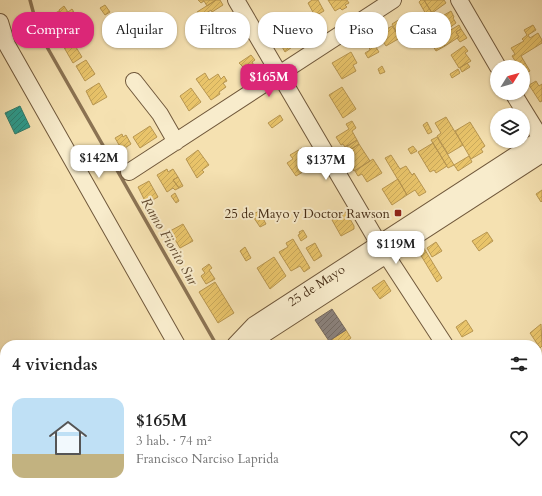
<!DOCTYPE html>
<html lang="es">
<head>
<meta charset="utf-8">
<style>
	:root { --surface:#fff; --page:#f6f6f6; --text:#222; --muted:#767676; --line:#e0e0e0; --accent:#db2777 }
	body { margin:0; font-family:Cardo,serif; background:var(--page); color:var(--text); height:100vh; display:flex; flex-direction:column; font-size:15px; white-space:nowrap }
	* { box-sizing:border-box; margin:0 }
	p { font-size:13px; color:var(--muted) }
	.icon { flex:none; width:22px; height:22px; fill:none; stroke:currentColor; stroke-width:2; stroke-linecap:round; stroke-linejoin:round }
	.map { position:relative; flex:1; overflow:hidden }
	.side { position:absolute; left:0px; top:340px; width:542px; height:156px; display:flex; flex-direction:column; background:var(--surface); border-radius:16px 16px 0 0; box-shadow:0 1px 3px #0004 }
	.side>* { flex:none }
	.hud { position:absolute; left:12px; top:12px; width:518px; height:36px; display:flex; gap:8px }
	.needle { width:26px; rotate:53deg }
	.tools { position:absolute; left:490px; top:60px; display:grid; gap:8px }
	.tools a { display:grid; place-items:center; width:40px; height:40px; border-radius:50%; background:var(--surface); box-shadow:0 1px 3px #0004; font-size:20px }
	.price { position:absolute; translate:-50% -34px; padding:0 9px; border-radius:8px; background:#fff; color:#222; font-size:13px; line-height:26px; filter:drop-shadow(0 1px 2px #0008) }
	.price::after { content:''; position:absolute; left:50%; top:24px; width:12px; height:9px; margin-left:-6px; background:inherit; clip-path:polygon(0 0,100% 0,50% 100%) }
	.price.selected { background:var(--accent); color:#fff }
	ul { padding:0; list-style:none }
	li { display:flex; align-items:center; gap:12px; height:100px; padding:0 12px }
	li+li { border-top:1px solid var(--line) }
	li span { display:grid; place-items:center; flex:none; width:112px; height:80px; border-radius:12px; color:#555 }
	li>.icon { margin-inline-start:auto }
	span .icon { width:48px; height:48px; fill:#fffc; stroke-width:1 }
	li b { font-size:17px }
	h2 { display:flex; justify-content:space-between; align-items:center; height:48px; padding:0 12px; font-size:17px }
	.pill { padding:0 14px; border-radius:16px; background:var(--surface); box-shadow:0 1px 3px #0004; font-size:14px; line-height:36px }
	.pill.selected { background:var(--accent); color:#fff }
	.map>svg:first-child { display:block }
</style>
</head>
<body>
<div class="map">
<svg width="542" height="496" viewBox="0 0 542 496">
	<defs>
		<pattern id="homes-hatch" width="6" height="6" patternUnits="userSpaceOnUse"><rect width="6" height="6" fill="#e9c46a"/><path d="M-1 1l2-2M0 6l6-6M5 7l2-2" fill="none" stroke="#c9a95b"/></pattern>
		<pattern id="schools-hatch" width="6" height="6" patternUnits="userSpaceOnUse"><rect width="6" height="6" fill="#2a9d8f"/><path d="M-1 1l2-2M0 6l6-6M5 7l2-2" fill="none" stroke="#268074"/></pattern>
		<pattern id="industry-hatch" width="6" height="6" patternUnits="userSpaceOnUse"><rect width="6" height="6" fill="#8a817c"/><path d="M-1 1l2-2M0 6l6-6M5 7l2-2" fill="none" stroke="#736a64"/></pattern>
	</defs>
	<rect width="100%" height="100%" fill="#f5e1b1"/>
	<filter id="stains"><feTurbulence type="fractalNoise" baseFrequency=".005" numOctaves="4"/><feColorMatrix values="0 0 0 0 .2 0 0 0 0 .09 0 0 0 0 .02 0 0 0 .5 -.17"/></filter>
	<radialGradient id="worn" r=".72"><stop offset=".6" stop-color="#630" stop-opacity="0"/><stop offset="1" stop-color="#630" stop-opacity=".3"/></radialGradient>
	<!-- homes -->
	<path fill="url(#homes-hatch)" stroke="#b89650" d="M198,0H216L207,6L204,1L201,3Z
		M216,0H220L223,5L212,12L211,10L200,17L197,12Z
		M312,0H318L324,11L315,16L308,3Z
		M328,0H347L349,3L345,5L347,7L342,10L340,8L335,11Z
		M421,0H424L432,13L427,16L419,2Z
		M424,0H444L446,3L432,13Z
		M105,5L110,12L105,15L100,8Z
		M64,6L68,12L72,9L77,17L67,24L59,10Z
		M59,11L69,28L58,34L48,17Z
		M451,11L454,17L453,18L456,23L445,31L443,29L438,32L436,29L440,27L438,25L442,23L439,18Z
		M437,15L442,23L438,25L440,27L427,35L421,25Z
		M405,16L408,21L403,24L400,19Z
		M400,19L403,24L408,21L417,36L403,44L392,24Z
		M309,20L312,25L315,24L319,30L300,42L295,32L298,30L297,28Z
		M285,22L298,43L285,52L273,31L279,28L278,26Z
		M459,25L461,29L456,32L459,37L445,46L439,37Z
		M533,25L536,30L528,35L530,38L538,33L542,40V43L521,56L530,71L524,75L523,67H519L512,56L515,54L511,48L524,41L522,39L527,35L524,30Z
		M392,26L400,38L386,46L378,34Z
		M461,29L467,38L460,42L457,38L459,37L456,32Z
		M439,37L445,46L436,51L431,43Z
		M71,39L82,57L73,63L62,44Z
		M374,44L379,52L368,58L365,53L370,50L369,47Z
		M464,46L468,51L465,53L471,61L459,68L451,55Z
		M351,52L357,63L353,65L356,71L342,79L332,63Z
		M251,55L255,60L252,62L255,67L248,72L239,63Z
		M86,60L95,74L85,81L76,66Z
		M467,63L470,67L462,72L460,68Z
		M382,66L385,72L380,74L378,69Z
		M458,69L460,73L452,78L450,74Z
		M205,73L209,80L218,74L221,79L224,76L227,81L223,83L226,87L219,92L220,94L211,100L196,79Z
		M536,81L539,86L542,84V101L540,102L529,85Z
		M99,83L107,97L93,105L86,91Z
		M342,87L356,109L343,118L329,95Z
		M191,88L201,102L189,111L180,96Z
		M280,115L283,120L272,128L268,123Z
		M446,117L463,145L448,154L437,136L441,133L435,123Z
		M352,121L356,128L352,131L357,140L345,147L343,144L341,145L336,137L349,129L346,124Z
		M427,122L432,132L428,134L423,125Z
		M470,122L485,146L481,149L483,152L471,159L455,131Z
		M150,126L157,137L140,148L133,137Z
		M122,134L123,137L126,135L131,144L122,150L115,138Z
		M437,137L454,165L448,168L431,140Z
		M357,140L359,144L344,154L342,150Z
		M433,143L447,166L436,173L434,170L430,172L418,152Z
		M359,144L370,161L354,171L344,154Z
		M413,146L417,151L411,154L408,149Z
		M302,148L306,154L301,157L308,169L296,176L287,163L293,159L290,155Z
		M198,150L209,165L202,170L204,172L197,178L186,159Z
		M391,155L400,169L406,166L412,175L414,173L426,192L419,196L415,190L407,195L385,158Z
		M469,156L472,162L458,171L454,165Z
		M373,159L382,173L367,182L362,174L358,176L355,171Z
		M167,169L168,172L173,169L178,177L173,180L179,188L175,190L173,188L167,192L157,175Z
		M178,177L183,186L179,188L173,180Z
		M398,179L407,195L392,205L382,189Z
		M149,181L158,197L149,202L148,200L145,201L138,187Z
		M542,190V201L541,202L536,194Z
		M175,193L179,201L176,203L171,196Z
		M259,211L266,224L260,227L252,215Z
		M346,212L354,226V229L341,236L332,220Z
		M183,224L193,241L180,248L170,231Z
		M303,230L307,237L301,241L298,235L300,234L299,232Z
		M487,232L493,241L479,251L472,241Z
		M293,239L310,268L304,272L300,266L291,271L279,252L288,247L286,243Z
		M436,242L442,251L432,257L427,248Z
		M315,243L322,256L314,261L306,248Z
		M422,245L442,278L437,282L417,249Z
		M245,247L251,258L246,261L240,251Z
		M274,257L286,276L270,289L257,268Z
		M209,264L212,268L209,270L215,279L206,284L201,276L205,273L202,269Z
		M384,280L391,291L380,299L372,288Z
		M215,282L234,313L218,323L199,292Z
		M466,320L473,331L462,337L456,327Z
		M541,324L542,346L540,348L530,333Z
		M346,330L351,338L341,345H336L332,339Z
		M68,491H81L84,495L71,496Z
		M198,491H212L214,496H201Z"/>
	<!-- schools -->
	<path fill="url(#schools-hatch)" stroke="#327b6a" d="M20,106L30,127L15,134L5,113Z"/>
	<!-- industry -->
	<path fill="url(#industry-hatch)" stroke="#75685d" d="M332,309L346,330L329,341L315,320Z"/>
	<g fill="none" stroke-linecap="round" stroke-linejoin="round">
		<!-- stream -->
		<path stroke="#8b7353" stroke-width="3.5" d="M30,0L37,26L43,40L216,344
			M301,491L304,496"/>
		<defs>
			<path id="minor" d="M236,0L379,244L445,345
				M459,0L498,67
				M0,22L7,45L177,345
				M134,81L160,114L176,142
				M513,93L542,140
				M129,172L393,0
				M235,345L254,325L542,138
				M236,345L258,338L542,154
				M537,387L542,384
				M537,488L542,496
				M103,491L106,496
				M247,491L250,496
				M2,496L10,491
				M370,496L378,491"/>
		</defs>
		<!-- minor casing -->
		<use href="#minor" stroke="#71593c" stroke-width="18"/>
		<!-- minor -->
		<use href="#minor" stroke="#f8eccc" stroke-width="16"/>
	</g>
	<!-- markers -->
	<rect fill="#8f2418" stroke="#f8eccc" stroke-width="1.5" x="394" y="209" width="8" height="8" rx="2"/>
	<g text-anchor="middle" stroke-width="4" stroke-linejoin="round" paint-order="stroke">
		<!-- poi labels -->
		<g font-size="13" fill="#452c15" stroke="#f8eccc" text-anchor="end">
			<text x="390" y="218">25 de Mayo y Doctor Rawson</text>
		</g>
		<!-- street labels -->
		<g font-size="13" fill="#452c15" stroke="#f8eccc">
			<text transform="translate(316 285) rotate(-33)" y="5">25 de Mayo</text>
		</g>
		<!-- water labels -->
		<g font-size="14" font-style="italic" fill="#624a2f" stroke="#f8eccc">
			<text transform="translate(170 241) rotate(60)" y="5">Ramo Fiorito Sur</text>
		</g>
	</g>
	<rect width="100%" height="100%" filter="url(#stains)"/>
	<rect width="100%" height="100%" fill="url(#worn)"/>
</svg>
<div class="tools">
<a><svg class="needle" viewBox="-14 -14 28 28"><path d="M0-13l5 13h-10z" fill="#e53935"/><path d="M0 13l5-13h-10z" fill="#767676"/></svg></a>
<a><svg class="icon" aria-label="layers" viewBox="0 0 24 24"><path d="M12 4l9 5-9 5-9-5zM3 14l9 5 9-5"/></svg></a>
</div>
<b class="price selected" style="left:269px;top:98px">$165M</b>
<b class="price" style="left:99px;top:179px">$142M</b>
<b class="price" style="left:326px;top:181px">$137M</b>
<b class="price" style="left:396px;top:265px">$119M</b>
<div class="hud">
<a class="pill selected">Comprar</a>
<a class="pill">Alquilar</a>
<a class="pill">Filtros</a>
<a class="pill">Nuevo</a>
<a class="pill">Piso</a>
<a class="pill">Casa</a>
</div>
<section class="side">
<h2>4 viviendas<svg class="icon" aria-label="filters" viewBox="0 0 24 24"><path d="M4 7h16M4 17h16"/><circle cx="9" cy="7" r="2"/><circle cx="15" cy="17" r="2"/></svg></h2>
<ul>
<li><span style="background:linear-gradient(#bfe0f5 70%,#c2b280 0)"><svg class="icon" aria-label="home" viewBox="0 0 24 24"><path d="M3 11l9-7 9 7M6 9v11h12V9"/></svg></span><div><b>$165M</b><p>3 hab. · 74 m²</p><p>Francisco Narciso Laprida</p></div><svg class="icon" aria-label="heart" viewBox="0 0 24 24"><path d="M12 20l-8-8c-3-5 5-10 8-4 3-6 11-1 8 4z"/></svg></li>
</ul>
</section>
</div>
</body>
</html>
